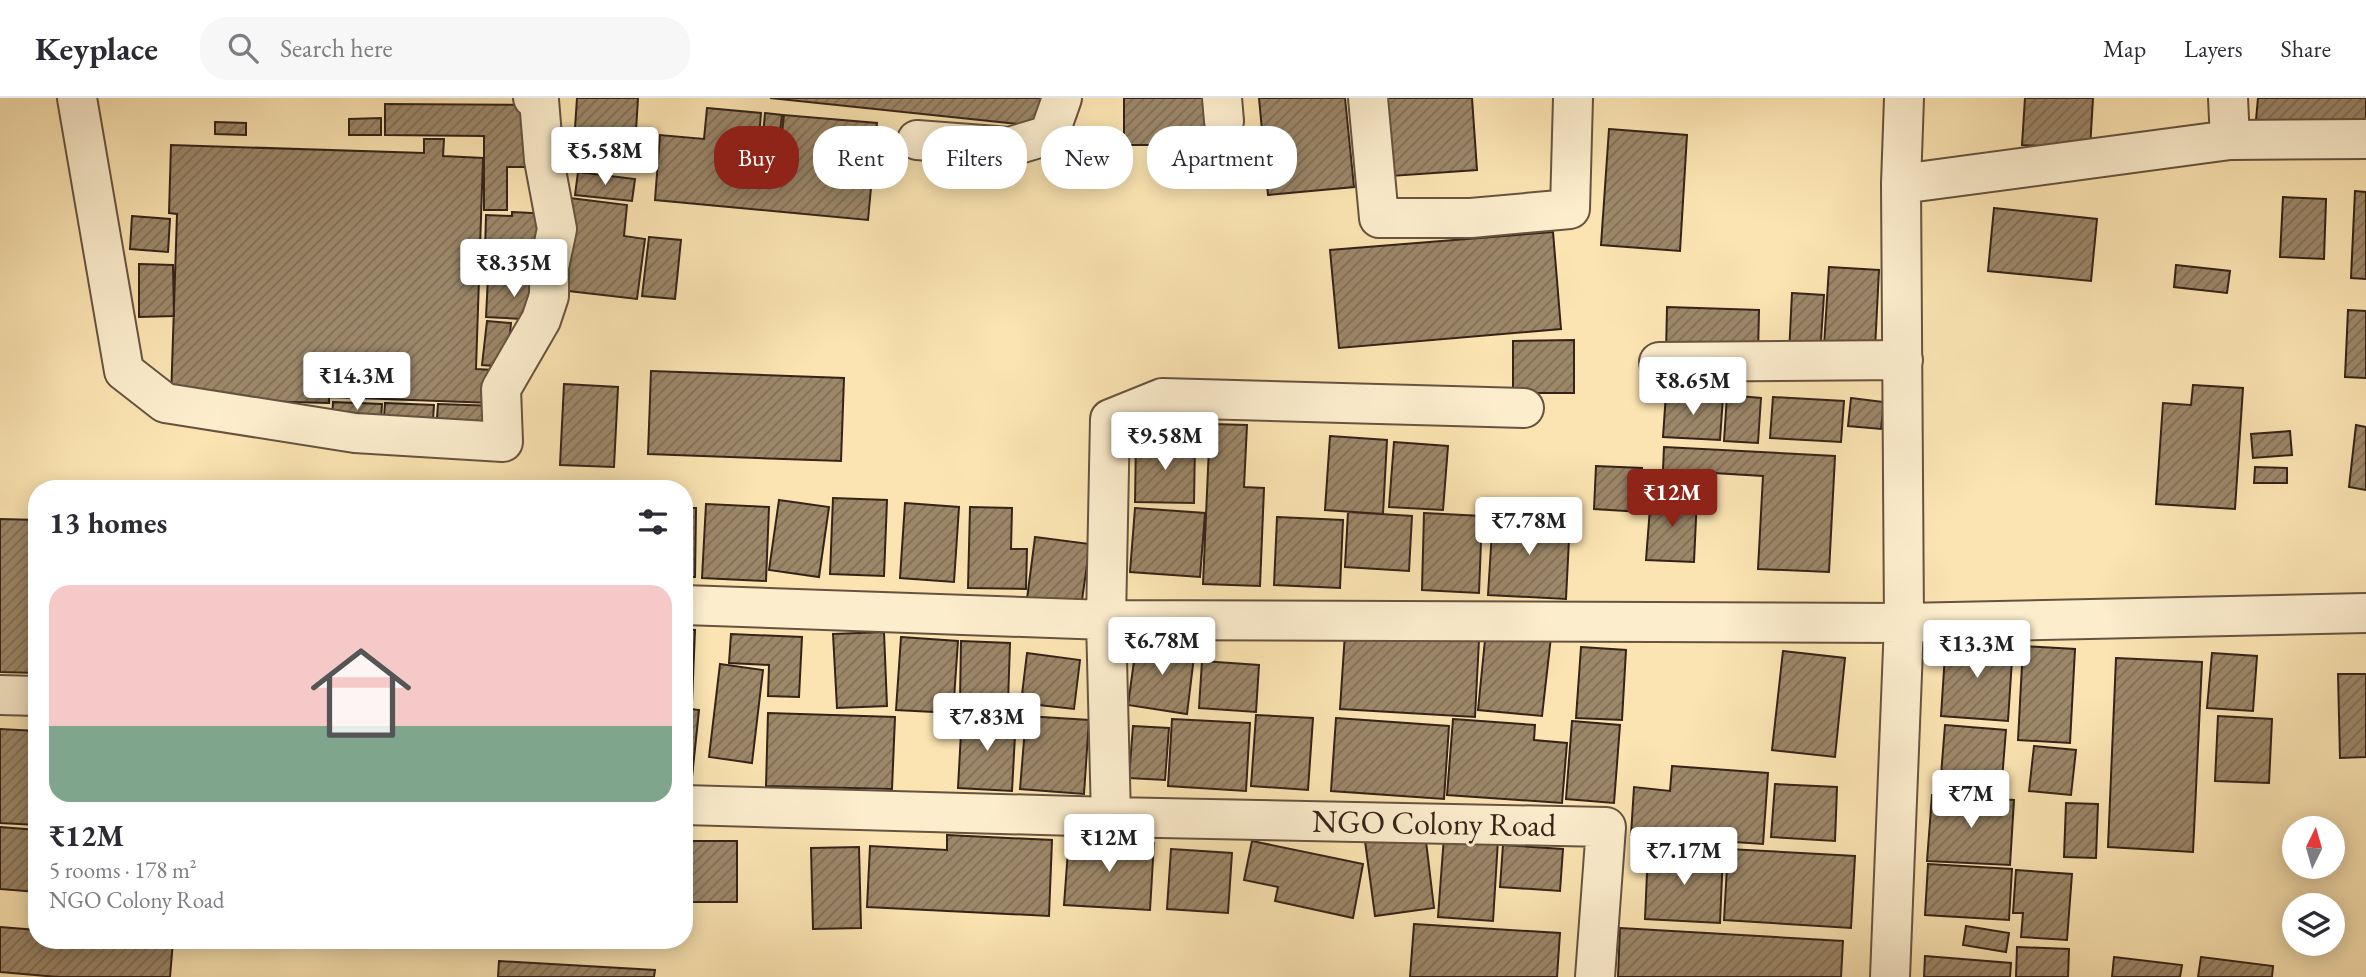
<!DOCTYPE html>
<html lang="en">
<head>
<meta charset="utf-8">
<style>
	:root { --surface:#fff; --page:#f7f7f7; --text:#2b2b33; --muted:#7c7c81; --line:#e1e1e2; --accent:#8f2418 }
	body { margin:0; font-family:"EB Garamond",serif; background:var(--page); color:var(--text); height:100vh; display:flex; flex-direction:column; font-size:26px; white-space:nowrap }
	* { box-sizing:border-box; margin:0 }
	p { font-size:23px; color:var(--muted) }
	.icon { flex:none; width:38px; height:38px; fill:none; stroke:currentColor; stroke-width:2; stroke-linecap:round; stroke-linejoin:round }
	.map { position:relative; flex:1; overflow:hidden }
	.details { position:absolute; left:28px; top:382px; width:665px; height:469px; display:flex; flex-direction:column; background:var(--surface); border-radius:28px; box-shadow:0 4px 18px #0003 }
	.details>* { flex:none }
	.guide { position:absolute; left:714px; top:28px; width:665px; height:63px; display:flex; gap:14px }
	.needle { width:46px; rotate:5deg }
	.tools { position:absolute; left:2282px; top:718px; display:grid; gap:14px }
	.tools a { display:grid; place-items:center; width:63px; height:63px; border-radius:50%; background:var(--surface); box-shadow:0 4px 18px #0003; font-size:35px }
	.price { position:absolute; translate:-50% -60px; padding:0 16px; border-radius:7px; background:#fff; color:#222; font-size:23px; line-height:46px; filter:drop-shadow(0 2px 4px #0008) }
	.price::after { content:''; position:absolute; left:50%; top:42px; width:21px; height:16px; margin-left:-10px; background:inherit; clip-path:polygon(0 0,100% 0,50% 100%) }
	.price.active { background:var(--accent); color:#fff }
	ul { padding:0; list-style:none }
	li { display:grid; align-content:center; gap:14px; height:371px; padding:0 21px }
	li span { display:grid; place-items:center; height:217px; border-radius:21px; color:#555 }
	li>.icon { margin-inline-start:auto }
	span .icon { width:126px; height:126px; fill:#fffc; stroke-width:1 }
	li b { font-size:30px }
	h2 { display:flex; justify-content:space-between; align-items:center; height:84px; padding:0 21px; font-size:30px }
	.pill { padding:0 24px; border-radius:28px; background:var(--surface); box-shadow:0 4px 18px #0003; font-size:24px; line-height:63px }
	.pill.active { background:var(--accent); color:#fff }
	header { display:flex; align-items:center; gap:42px; box-sizing:border-box; height:98px; padding:0 35px; background:var(--surface); border-bottom:2px solid var(--line) }
	header strong { font-size:33px }
	nav { display:flex; gap:38px; margin-inline-start:auto; font-size:24px }
	.search { width:490px; height:63px; background:var(--page); display:flex; align-items:center; gap:18px; box-sizing:border-box; padding:0 24px; border-radius:28px; color:var(--muted); font-size:26px }
	.map>svg:first-child { display:block }
</style>
</head>
<body>
<header>
<strong>Keyplace</strong>
<div class="search"><svg class="icon" aria-label="search" viewBox="0 0 24 24"><circle cx="10" cy="10" r="6"/><path d="M15 15l6 6"/></svg>Search here</div>
<nav><a>Map</a><a>Layers</a><a>Share</a></nav>
</header>
<div class="map">
<svg width="2366" height="879" viewBox="0 0 2366 879">
	<defs>
		<pattern id="building-hatch" width="6" height="6" patternUnits="userSpaceOnUse" patternTransform="scale(1.75)"><rect width="6" height="6" fill="#9c8769"/><path d="M-1 1l2-2M0 6l6-6M5 7l2-2" fill="none" stroke="#806e56"/></pattern>
	</defs>
	<rect width="100%" height="100%" fill="#fbe4b2"/>
	<filter id="stains"><feTurbulence type="fractalNoise" baseFrequency=".00286" numOctaves="4"/><feColorMatrix values="0 0 0 0 .2 0 0 0 0 .09 0 0 0 0 .02 0 0 0 .5 -.17"/></filter>
	<radialGradient id="worn" r=".72"><stop offset=".6" stop-color="#630" stop-opacity="0"/><stop offset="1" stop-color="#630" stop-opacity=".3"/></radialGradient>
	<!-- building -->
	<path fill="url(#building-hatch)" stroke="#352319" stroke-width="2" d="M577,0H638L636,33L575,30Z
		M770,0H1049L1046,29Z
		M1124,0H1213V47H1124Z
		M1259,0H1345L1354,89L1268,97Z
		M1386,0H1472L1477,72L1391,78Z
		M2025,0H2093L2090,51L2022,47Z
		M2258,0H2366V28L2256,22Z
		M385,6L532,7L531,69H507V112H484V38L385,37Z
		M707,10L761,15L758,51L780,53L784,17L877,25L868,122L655,102L660,37L704,41Z
		M765,15L782,17L778,50L762,48Z
		M381,20V37H349V21Z
		M215,24L246,25V37L215,36Z
		M1609,31L1687,37L1680,153L1601,147Z
		M598,39L639,45L636,66L595,61Z
		M424,41H444L443,58L483,60L476,271L494,272L493,305L329,299V305L171,301L177,116L169,115L171,47L424,55Z
		M578,74L635,81L632,103L575,97Z
		M2355,93L2366,94V181L2351,180Z
		M2283,99L2326,101L2324,161L2280,159Z
		M570,100L627,107L624,138L645,141L637,201L560,192Z
		M1994,110L2097,121L2091,183L1988,173Z
		M512,114L551,116L550,157L485,154L486,117L512,118Z
		M132,118L170,121L168,154L130,151Z
		M1553,134L1561,231L1339,250L1330,152Z
		M649,139L681,142L675,201L642,198Z
		M139,166L173,167L174,218L139,219Z
		M2176,167L2230,173L2227,195L2174,189Z
		M1829,169L1879,172L1875,251L1824,248Z
		M488,179L542,183L540,222L486,219Z
		M1792,195L1824,197L1820,257L1789,256Z
		M1667,209L1759,212L1758,258L1666,256Z
		M2348,212L2366,213V280L2345,279Z
		M487,223L511,225L507,269L482,267Z
		M1574,242V295H1513V243Z
		M651,273L844,280L841,363L648,356Z
		M564,286L618,289L614,369L560,367Z
		M2193,287L2243,290L2235,411L2156,406L2163,305L2191,307Z
		M1666,295L1723,299L1720,342L1663,339Z
		M1727,297L1761,300L1758,345L1724,343Z
		M1773,299L1844,303L1841,344L1770,340Z
		M1851,300L1884,304L1881,331L1848,328Z
		M333,304L382,306L381,324L332,322Z
		M385,305L434,307L432,336L383,334Z
		M438,306L497,308L496,336L436,333Z
		M1210,326L1247,327L1244,389L1264,390L1260,488L1203,486Z
		M2356,327L2366,329V392L2349,389Z
		M2290,333L2292,357L2253,360L2251,336Z
		M1330,338L1387,342L1383,416L1325,412Z
		M1136,342L1195,343L1194,405L1135,404Z
		M1394,344L1448,348L1443,412L1389,409Z
		M1664,349L1835,358L1829,474L1758,471L1763,378L1663,372Z
		M1596,368L1642,370L1641,414L1594,411Z
		M2255,369L2287,370V385H2254Z
		M1651,397L1697,399L1694,464L1646,462Z
		M833,400L887,402L884,478L830,476Z
		M779,402L829,409L819,479L769,472Z
		M905,405L959,409L954,484L900,480Z
		M706,406L769,409L766,483L702,480Z
		M970,409L1012,410L1011,451H1027L1026,491L968,490Z
		M684,410H696L695,479H684Z
		M1135,410L1205,415L1200,479L1130,474Z
		M1348,414L1412,418L1409,473L1345,469Z
		M1424,415L1482,418L1479,495L1422,492Z
		M1493,417L1570,421L1566,501L1488,497Z
		M1277,419L1343,422L1340,490L1274,487Z
		M0,421L37,422V575L0,574Z
		M1035,439L1090,446L1081,509L1027,501Z
		M684,531L695,532L692,605H684Z
		M1486,532L1551,539L1542,618L1478,612Z
		M884,534L887,608L837,610L833,536Z
		M1345,535L1479,542L1475,619L1340,611Z
		M731,536L802,539L799,599L768,598L769,567L729,565Z
		M901,539L958,543L953,615L896,612Z
		M1137,541L1195,550L1187,616L1128,607Z
		M1946,541L2013,546L2008,623L1941,618Z
		M961,543L1010,545L1008,605L960,604Z
		M2023,548L2075,551L2070,645L2018,642Z
		M1581,549L1626,552L1622,622L1576,620Z
		M1783,553L1845,560L1835,659L1772,652Z
		M1027,555L1080,562L1074,611L1021,605Z
		M2212,555L2257,558L2253,613L2207,610Z
		M2116,560L2202,564L2193,754L2108,749Z
		M1202,563L1259,567L1256,614L1199,610Z
		M720,566L763,572L752,665L709,659Z
		M2338,576H2366V659L2340,660Z
		M684,610L699,612L691,689L684,688Z
		M768,615L895,619L892,691L766,688Z
		M962,616L1016,619L1012,693L958,690Z
		M1256,617L1313,620L1308,692L1251,688Z
		M1026,618L1089,622L1084,696L1020,691Z
		M2218,618L2272,621L2269,685L2215,683Z
		M1336,620L1449,628L1444,701L1331,693Z
		M1172,621L1250,625L1246,693L1168,688Z
		M1453,621L1535,627L1534,642L1567,645L1562,705L1447,697Z
		M1572,623L1620,627L1614,705L1566,701Z
		M1945,627L2006,632L2001,694L1940,690Z
		M1133,628L1169,630L1165,682L1129,680Z
		M0,631L37,633V727L0,725Z
		M2034,648L2076,652L2071,697L2029,693Z
		M1672,668L1768,675L1763,746L1631,737L1634,689L1670,693Z
		M1775,686L1837,689L1835,743L1771,739Z
		M1932,697L2014,702L2010,767L1927,763Z
		M2066,705L2098,706L2096,760L2064,759Z
		M0,729L37,732V794L0,791Z
		M1425,735L1434,810L1375,818L1365,743Z
		M947,737L1052,742L1049,818L867,809L870,748L947,752Z
		M1444,738L1498,742L1493,823L1438,819Z
		M1069,739L1154,745L1150,812L1064,807Z
		M684,743H737V804H684Z
		M1252,743L1363,766L1353,820L1275,803L1278,789L1244,782Z
		M1503,747L1563,751L1560,793L1500,789Z
		M859,749L861,830L813,831L811,750Z
		M1171,751L1232,755L1228,815L1167,811Z
		M1728,751L1855,758L1851,830L1724,822Z
		M1648,752L1723,756L1720,825L1645,821Z
		M1928,766L2012,771L2009,822L1925,817Z
		M2016,772L2072,776L2067,842L2021,839L2023,815H2013Z
		M1414,826L1560,835L1557,879H1410Z
		M1966,828L2009,835L2006,854L1963,847Z
		M0,829L37,832V842L173,843L170,879H58L0,874Z
		M1620,830L1843,843L1841,879H1618Z
		M2017,849L2069,851L2068,879H2016Z
		M1925,858L2011,865L2010,879H1924Z
		M2114,859L2182,867L2180,879H2112Z
		M2201,859L2273,868L2272,879H2198Z
		M499,863L655,872L654,879H498Z"/>
	<g fill="none" stroke-linecap="round" stroke-linejoin="round">
		<defs>
			<path id="minor" d="M77,0L124,273L165,305L355,335L503,344L501,291L541,222L549,198V169L557,131L544,62L539,2L533,0
				M1222,0L1224,23
				M1368,0L1379,120H1471L1570,111L1573,0
				M2228,0L2230,42
				M917,42L1009,49L1049,37L1062,0
				M1901,86L2230,42L2366,41
				M1659,264L1903,262
				M684,507L1106,522L1904,525L1901,86L1904,0
				M0,597L37,598
				M684,707L1111,719L1606,729L1595,879
				M1111,719L1106,522L1110,321L1162,300L1524,310
				M1890,879L1904,525L2366,515"/>
		</defs>
		<!-- minor casing -->
		<use href="#minor" stroke="#66533f" stroke-width="42"/>
		<!-- minor -->
		<use href="#minor" stroke="#fcedcd" stroke-width="38"/>
	</g>
	<g text-anchor="middle" stroke-width="6" stroke-linejoin="round" paint-order="stroke">
		<!-- street labels -->
		<g font-size="32" fill="#352319" stroke="#fcedcd">
			<text transform="translate(1434 725) rotate(1)" y="11">NGO Colony Road</text>
		</g>
	</g>
	<rect width="100%" height="100%" filter="url(#stains)"/>
	<rect width="100%" height="100%" fill="url(#worn)"/>
</svg>
<div class="tools">
<a><svg class="needle" viewBox="-14 -14 28 28"><path d="M0-13l5 13h-10z" fill="#e53935"/><path d="M0 13l5-13h-10z" fill="#7c7c81"/></svg></a>
<a><svg class="icon" aria-label="layers" viewBox="0 0 24 24"><path d="M12 4l9 5-9 5-9-5zM3 14l9 5 9-5"/></svg></a>
</div>
<b class="price" style="left:605px;top:89px">₹5.58M</b>
<b class="price" style="left:514px;top:201px">₹8.35M</b>
<b class="price" style="left:357px;top:314px">₹14.3M</b>
<b class="price" style="left:1693px;top:319px">₹8.65M</b>
<b class="price" style="left:1165px;top:374px">₹9.58M</b>
<b class="price active" style="left:1672px;top:431px">₹12M</b>
<b class="price" style="left:1529px;top:459px">₹7.78M</b>
<b class="price" style="left:1162px;top:579px">₹6.78M</b>
<b class="price" style="left:1977px;top:582px">₹13.3M</b>
<b class="price" style="left:987px;top:655px">₹7.83M</b>
<b class="price" style="left:1971px;top:732px">₹7M</b>
<b class="price" style="left:1109px;top:776px">₹12M</b>
<b class="price" style="left:1684px;top:789px">₹7.17M</b>
<div class="guide">
<a class="pill active">Buy</a>
<a class="pill">Rent</a>
<a class="pill">Filters</a>
<a class="pill">New</a>
<a class="pill">Apartment</a>
</div>
<section class="details">
<h2>13 homes<svg class="icon" aria-label="filters" viewBox="0 0 24 24"><path d="M4 7h16M4 17h16"/><circle cx="9" cy="7" r="2"/><circle cx="15" cy="17" r="2"/></svg></h2>
<ul>
<li><span style="background:linear-gradient(#f6c9c9 65%,#7fa58c 0)"><svg class="icon" aria-label="home" viewBox="0 0 24 24"><path d="M3 11l9-7 9 7M6 9v11h12V9"/></svg></span><div><b>₹12M</b><p>5 rooms · 178 m²</p><p>NGO Colony Road</p></div></li>
</ul>
</section>
</div>
</body>
</html>
